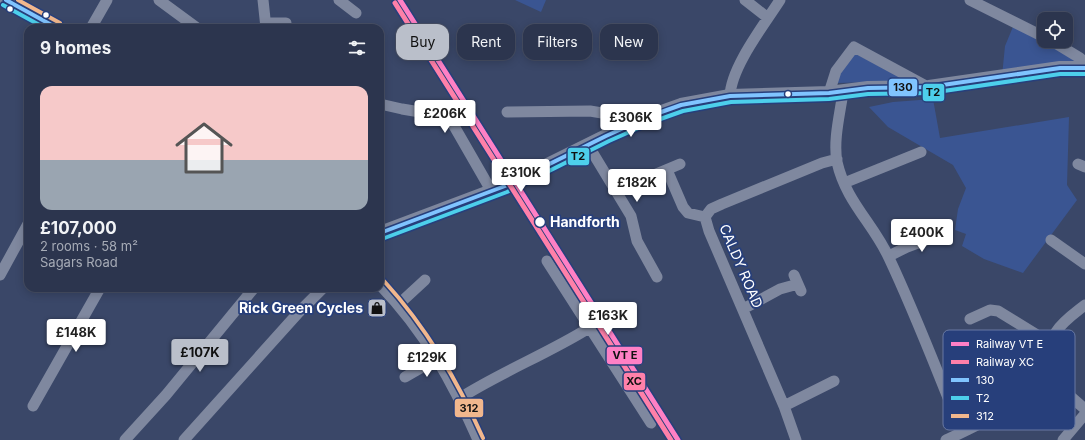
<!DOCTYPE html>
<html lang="en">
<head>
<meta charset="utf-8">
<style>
	:root { --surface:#2c354e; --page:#384058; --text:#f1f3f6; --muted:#a6abb6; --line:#485066; --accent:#babfca }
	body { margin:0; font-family:Inter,sans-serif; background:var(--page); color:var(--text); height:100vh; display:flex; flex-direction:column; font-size:15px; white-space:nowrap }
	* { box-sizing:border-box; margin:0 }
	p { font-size:13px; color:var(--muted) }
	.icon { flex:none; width:22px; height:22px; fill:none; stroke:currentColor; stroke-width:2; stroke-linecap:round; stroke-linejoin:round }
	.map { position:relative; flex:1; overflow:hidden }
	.details { position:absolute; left:24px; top:24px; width:360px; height:268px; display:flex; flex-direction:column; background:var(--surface); border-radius:12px; box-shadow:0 2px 10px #0003,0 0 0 1px var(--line) }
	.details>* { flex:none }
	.hud { position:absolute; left:396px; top:24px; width:380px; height:36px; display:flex; gap:8px }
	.controls { position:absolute; left:1037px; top:12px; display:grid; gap:8px }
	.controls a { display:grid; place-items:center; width:36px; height:36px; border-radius:8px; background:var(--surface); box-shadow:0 2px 10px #0003,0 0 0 1px var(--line); font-size:20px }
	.price { position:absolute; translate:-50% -34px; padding:0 9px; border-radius:4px; background:#fff; color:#222; font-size:13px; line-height:26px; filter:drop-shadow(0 1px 2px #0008) }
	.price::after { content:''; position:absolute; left:50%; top:24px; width:12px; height:9px; margin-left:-6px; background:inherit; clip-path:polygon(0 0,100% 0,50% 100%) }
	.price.current { background:var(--accent); color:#111 }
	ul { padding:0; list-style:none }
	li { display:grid; align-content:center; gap:8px; height:212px; padding:0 16px }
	li span { display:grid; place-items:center; height:124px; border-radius:12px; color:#555 }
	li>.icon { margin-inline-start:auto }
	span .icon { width:72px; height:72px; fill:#fffc; stroke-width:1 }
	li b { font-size:17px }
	h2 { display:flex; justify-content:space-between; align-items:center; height:48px; padding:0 16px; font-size:17px }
	.pill { padding:0 14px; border-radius:12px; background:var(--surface); box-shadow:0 2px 10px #0003,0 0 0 1px var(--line); font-size:14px; line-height:36px }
	.pill.current { background:var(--accent); color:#111 }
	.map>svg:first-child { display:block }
</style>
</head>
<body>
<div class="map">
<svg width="1085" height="440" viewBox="0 0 1085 440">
	<rect width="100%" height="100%" fill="#3a4768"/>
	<!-- green -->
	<path fill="#3a5592" d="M515,0H546L541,12Z
		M1015,22L1052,41L1085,63L1002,76L1005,46Z
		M854,53L908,81L837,83V77Z
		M933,99L940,138L1069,117L1067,185L1077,200L1023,273L984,259L962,246L966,234L955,230L958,209L966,188L953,165L888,127L869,107L893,102Z"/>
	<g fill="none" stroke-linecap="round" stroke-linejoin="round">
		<!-- minor -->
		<path stroke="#7f889f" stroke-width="11" d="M159,0L197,28
			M263,0L266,28
			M339,0L356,13
			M745,0L768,18
			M970,0L1044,37
			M266,23H286
			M91,28L107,0
			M1052,41L1080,58L1085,63
			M843,92C840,114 833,140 837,162C846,202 873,223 889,258C916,315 938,374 962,432
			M829,93L836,71L854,47L928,87
			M730,96C731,67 764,25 780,0
			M380,104L402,109L444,116L450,119L492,192
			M507,112L590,111L620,116L625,127
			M588,145L631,216L637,241L657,277
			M1078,164L1085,167
			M667,170L683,207L688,213L705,217
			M637,182L680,164
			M844,183L921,152
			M1051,240L1085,264
			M889,256L907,247L947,232
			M547,261L651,423
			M0,275L28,224
			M794,275L801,291
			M380,285C425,332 452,381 478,440
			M399,304L425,280
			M743,309L780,289L798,284
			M970,319L990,310L998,311L1050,343
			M1038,371L1048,377L1085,409
			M405,377L438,358
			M460,398C501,372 547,354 589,328
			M33,406L100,288
			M784,406L834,381
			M125,440L166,395L254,288
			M184,440L299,312L323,288
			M796,440L784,406L709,231L705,217L711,209L722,204L822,163L837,159
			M946,440C974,427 1005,413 1026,389C1040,372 1044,350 1056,332C1063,321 1075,313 1085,305
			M1063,440L1085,414"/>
		<!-- major -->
		<path stroke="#7e879e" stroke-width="14" d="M6,0L57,28
			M380,233L505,186L606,136L650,116L681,105L730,96L829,93L868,88L929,87L1060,68H1085"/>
		<defs>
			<path id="bus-1" d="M6,0L57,28
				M380,233L505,186L606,136L650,116L681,105L730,96L829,93L868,88L929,87L1060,68H1085"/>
			<path id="bus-2" d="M3,5L45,28
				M382,239L507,192L609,141L652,122L683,111L731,102L829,99L868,94L930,93L1060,74H1085"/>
			<path id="bus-3" d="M18,0L60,23
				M384,281C427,328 457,380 483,438"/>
		</defs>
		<!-- bus-1 casing -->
		<use href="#bus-1" stroke="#273f7b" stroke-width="7"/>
		<!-- bus-2 casing -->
		<use href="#bus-2" stroke="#273f7b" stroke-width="7"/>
		<!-- bus-3 casing -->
		<use href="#bus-3" stroke="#273f7b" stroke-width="7"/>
		<!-- bus-1 -->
		<use href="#bus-1" stroke="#80c4ff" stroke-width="4"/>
		<!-- bus-2 -->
		<use href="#bus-2" stroke="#4dcfeb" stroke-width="4"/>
		<!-- bus-3 -->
		<use href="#bus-3" stroke="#f1b78d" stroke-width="4"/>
		<defs>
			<path id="rail-1" d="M400,0L678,440"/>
			<path id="rail-2" d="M395,3L671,440"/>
		</defs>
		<!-- rail-1 casing -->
		<use href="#rail-1" stroke="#273f7b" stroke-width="8"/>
		<!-- rail-2 casing -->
		<use href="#rail-2" stroke="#273f7b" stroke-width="8"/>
		<!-- rail-1 -->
		<use href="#rail-1" stroke="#ff80c5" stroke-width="5"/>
		<!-- rail-2 -->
		<use href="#rail-2" stroke="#ff80a9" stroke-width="5"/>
	</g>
	<!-- icons -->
	<defs>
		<symbol id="shop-square" viewBox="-11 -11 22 22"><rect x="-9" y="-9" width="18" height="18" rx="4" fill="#babfca" stroke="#273f7b"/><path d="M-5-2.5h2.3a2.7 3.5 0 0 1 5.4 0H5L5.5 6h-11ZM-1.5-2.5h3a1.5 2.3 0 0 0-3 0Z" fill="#111"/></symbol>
	</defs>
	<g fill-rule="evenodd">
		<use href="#shop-square" x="366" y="297" width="22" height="22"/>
	</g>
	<!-- markers -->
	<g fill="#fff" stroke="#273f7b" stroke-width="1.5">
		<circle cx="10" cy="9" r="3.5"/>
		<circle cx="46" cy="15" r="3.5"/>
		<circle cx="788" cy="94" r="3.5"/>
		<circle cx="540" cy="222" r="5.5"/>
	</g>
	<g text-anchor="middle" stroke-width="3.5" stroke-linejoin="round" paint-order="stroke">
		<!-- stop labels -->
		<g font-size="14" font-weight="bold" fill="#fff" stroke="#273f7b" text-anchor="start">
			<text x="550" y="227">Handforth</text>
		</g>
		<!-- street labels -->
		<g font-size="14" fill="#fff" stroke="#273f7b">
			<text transform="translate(741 266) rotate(67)" y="5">CALDY ROAD</text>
		</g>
		<!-- poi labels -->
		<g font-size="14" font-weight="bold" fill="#fff" stroke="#273f7b" text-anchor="end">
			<text x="363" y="313">Rick Green Cycles</text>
		</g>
	</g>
	<!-- legend -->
	<rect x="943" y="330" width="132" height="100" rx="6" fill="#273f7b" stroke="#6879a3" stroke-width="1"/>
	<rect x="951" y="342" width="18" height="4" fill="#ff80c5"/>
	<rect x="951" y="360" width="18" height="4" fill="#ff80a9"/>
	<rect x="951" y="378" width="18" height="4" fill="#80c4ff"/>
	<rect x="951" y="396" width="18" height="4" fill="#4dcfeb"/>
	<rect x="951" y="414" width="18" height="4" fill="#f1b78d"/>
	<g font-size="11" fill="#fff">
		<text x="976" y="348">Railway VT E</text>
		<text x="976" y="366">Railway XC</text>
		<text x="976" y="384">130</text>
		<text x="976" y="402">T2</text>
		<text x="976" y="420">312</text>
	</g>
	<g stroke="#273f7b" stroke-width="1.5">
		<rect x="888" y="78" width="30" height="19" rx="4" fill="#80c4ff"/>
		<rect x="922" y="83" width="23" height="19" rx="4" fill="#4dcfeb"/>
		<rect x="567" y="147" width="23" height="19" rx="4" fill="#4dcfeb"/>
		<rect x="606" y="346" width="37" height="19" rx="4" fill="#ff80c5"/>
		<rect x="623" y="372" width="23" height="19" rx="4" fill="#ff80a9"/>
		<rect x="454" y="398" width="30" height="20" rx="4" fill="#f1b78d"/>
	</g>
	<g font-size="11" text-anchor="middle" font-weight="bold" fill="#111">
		<text x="903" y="91">130</text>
		<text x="933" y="96">T2</text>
		<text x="578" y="160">T2</text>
		<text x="625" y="359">VT E</text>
		<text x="634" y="385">XC</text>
		<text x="469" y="412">312</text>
	</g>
</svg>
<div class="controls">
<a><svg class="icon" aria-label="locate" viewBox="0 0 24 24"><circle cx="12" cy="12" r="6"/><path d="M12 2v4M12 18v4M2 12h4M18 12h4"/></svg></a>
</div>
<b class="price" style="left:445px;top:134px">£206K</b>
<b class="price" style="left:631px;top:138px">£306K</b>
<b class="price" style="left:521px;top:193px">£310K</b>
<b class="price" style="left:637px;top:203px">£182K</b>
<b class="price" style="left:922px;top:253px">£400K</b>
<b class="price" style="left:608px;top:336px">£163K</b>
<b class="price" style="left:76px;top:353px">£148K</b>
<b class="price current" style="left:200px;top:373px">£107K</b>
<b class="price" style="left:427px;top:378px">£129K</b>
<div class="hud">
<a class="pill current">Buy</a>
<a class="pill">Rent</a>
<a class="pill">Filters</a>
<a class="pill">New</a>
</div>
<section class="details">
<h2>9 homes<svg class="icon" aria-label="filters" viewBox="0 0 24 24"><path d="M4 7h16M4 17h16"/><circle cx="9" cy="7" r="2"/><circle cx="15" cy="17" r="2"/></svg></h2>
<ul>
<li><span style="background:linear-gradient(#f6c9c9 60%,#9aa5b1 0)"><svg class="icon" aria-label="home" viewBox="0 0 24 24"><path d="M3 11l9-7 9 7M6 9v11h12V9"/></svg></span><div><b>£107,000</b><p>2 rooms · 58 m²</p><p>Sagars Road</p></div></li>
</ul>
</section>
</div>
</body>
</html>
